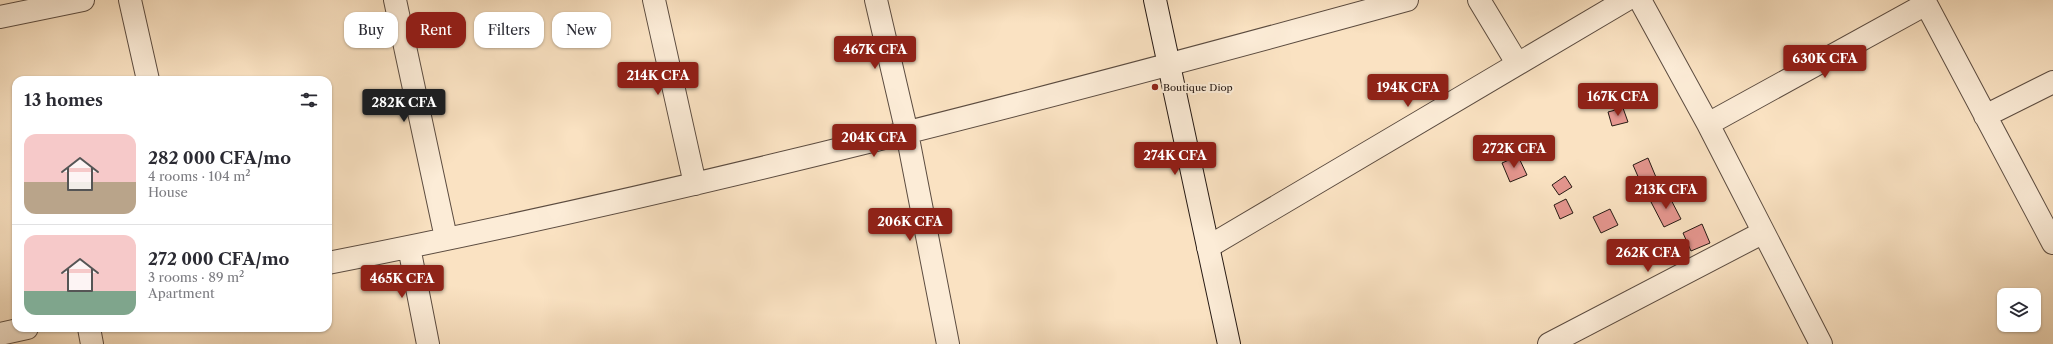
<!DOCTYPE html>
<html lang="en">
<head>
<meta charset="utf-8">
<style>
	:root { --surface:#fff; --page:#f7f7f7; --text:#2b2b33; --muted:#7c7c81; --line:#e1e1e2; --accent:#8f2418 }
	body { margin:0; font-family:"Libre Caslon Text",serif; background:var(--page); color:var(--text); height:100vh; display:flex; flex-direction:column; font-size:15px; white-space:nowrap }
	* { box-sizing:border-box; margin:0 }
	p { font-size:13px; color:var(--muted) }
	.icon { flex:none; width:22px; height:22px; fill:none; stroke:currentColor; stroke-width:2; stroke-linecap:round; stroke-linejoin:round }
	.map { position:relative; flex:1; overflow:hidden }
	.drawer { position:absolute; left:12px; top:76px; width:320px; height:256px; display:flex; flex-direction:column; background:var(--surface); border-radius:12px; box-shadow:0 1px 3px #0004 }
	.drawer>* { flex:none }
	.hud { position:absolute; left:344px; top:12px; width:380px; height:36px; display:flex; gap:8px }
	.controls { position:absolute; left:1997px; top:288px; display:grid; gap:8px }
	.controls a { display:grid; place-items:center; width:44px; height:44px; border-radius:8px; background:var(--surface); box-shadow:0 1px 3px #0004; font-size:20px }
	.price { position:absolute; translate:-50% -34px; padding:0 9px; border-radius:4px; background:var(--accent); color:#fff; font-size:13px; line-height:26px; filter:drop-shadow(0 1px 2px #0008) }
	.price::after { content:''; position:absolute; left:50%; top:24px; width:12px; height:9px; margin-left:-6px; background:inherit; clip-path:polygon(0 0,100% 0,50% 100%) }
	.price.on { background:#222; color:#fff }
	ul { padding:0; list-style:none }
	li { display:flex; align-items:center; gap:12px; height:100px; padding:0 12px }
	li+li { border-top:1px solid var(--line) }
	li span { display:grid; place-items:center; flex:none; width:112px; height:80px; border-radius:12px; color:#555 }
	li>.icon { margin-inline-start:auto }
	span .icon { width:48px; height:48px; fill:#fffc; stroke-width:1 }
	li b { font-size:17px }
	h2 { display:flex; justify-content:space-between; align-items:center; height:48px; padding:0 12px; font-size:17px }
	.tag { padding:0 14px; border-radius:12px; background:var(--surface); box-shadow:0 1px 3px #0004; font-size:14px; line-height:36px }
	.tag.on { background:var(--accent); color:#fff }
	.map>svg:first-child { display:block }
</style>
</head>
<body>
<div class="map">
<svg width="2053" height="344" viewBox="0 0 2053 344">
	<rect width="100%" height="100%" fill="#fae2c2"/>
	<filter id="stains"><feTurbulence type="fractalNoise" baseFrequency=".005" numOctaves="4"/><feColorMatrix values="0 0 0 0 .2 0 0 0 0 .09 0 0 0 0 .02 0 0 0 .5 -.17"/></filter>
	<radialGradient id="worn" r=".72"><stop offset=".6" stop-color="#630" stop-opacity="0"/><stop offset="1" stop-color="#630" stop-opacity=".3"/></radialGradient>
	<!-- building -->
	<path fill="#e5968f" stroke="#271a14" d="M1623,108L1628,122L1612,126L1608,112Z
		M1518,156L1527,175L1510,182L1502,163Z
		M1648,158L1658,182L1643,188L1633,165Z
		M1565,176L1572,187L1559,195L1552,185Z
		M1668,194L1681,219L1664,227L1651,202Z
		M1566,199L1573,213L1560,219L1554,205Z
		M1610,209L1618,225L1601,233L1593,217Z
		M1702,224L1710,243L1691,251L1683,233Z"/>
	<g fill="none" stroke-linecap="round" stroke-linejoin="round">
		<defs>
			<path id="street" d="M130,0L148,80
				M395,0L446,238
				M654,0L695,184
				M876,0L907,133L948,344
				M1479,0L1517,63
				M1640,0L1708,124L1821,344
				M1924,0L2053,243
				M0,17L83,0
				M1985,116L2053,82
				M1708,124L1926,4
				M409,247L428,344
				M1208,247L1626,0
				M328,263C691,192 1050,98 1407,0
				M89,328L92,344
				M0,334L27,328
				M1549,344L1762,233"/>
			<path id="secondary" d="M1155,0L1229,344"/>
		</defs>
		<!-- street casing -->
		<use href="#street" stroke="#5c4c40" stroke-width="24"/>
		<!-- secondary casing -->
		<use href="#secondary" stroke="#271a14" stroke-width="24"/>
		<!-- street -->
		<use href="#street" stroke="#fcecd7" stroke-width="22"/>
		<!-- secondary -->
		<use href="#secondary" stroke="#fcecd7" stroke-width="22"/>
	</g>
	<!-- markers -->
	<circle fill="#8f2418" stroke="#fcecd7" stroke-width="1.5" cx="1155" cy="87" r="4"/>
	<g text-anchor="middle" stroke-width="4" stroke-linejoin="round" paint-order="stroke">
		<!-- poi labels -->
		<g font-size="10" fill="#271a14" stroke="#fcecd7" text-anchor="start">
			<text x="1163" y="91">Boutique Diop</text>
		</g>
	</g>
	<rect width="100%" height="100%" filter="url(#stains)"/>
	<rect width="100%" height="100%" fill="url(#worn)"/>
</svg>
<div class="controls">
<a><svg class="icon" aria-label="layers" viewBox="0 0 24 24"><path d="M12 4l9 5-9 5-9-5zM3 14l9 5 9-5"/></svg></a>
</div>
<b class="price" style="left:875px;top:70px">467K CFA</b>
<b class="price" style="left:1825px;top:79px">630K CFA</b>
<b class="price" style="left:658px;top:96px">214K CFA</b>
<b class="price" style="left:1408px;top:108px">194K CFA</b>
<b class="price" style="left:1618px;top:117px">167K CFA</b>
<b class="price on" style="left:404px;top:123px">282K CFA</b>
<b class="price" style="left:874px;top:158px">204K CFA</b>
<b class="price" style="left:1514px;top:169px">272K CFA</b>
<b class="price" style="left:1175px;top:176px">274K CFA</b>
<b class="price" style="left:1666px;top:210px">213K CFA</b>
<b class="price" style="left:910px;top:242px">206K CFA</b>
<b class="price" style="left:1648px;top:273px">262K CFA</b>
<b class="price" style="left:402px;top:299px">465K CFA</b>
<div class="hud">
<a class="tag">Buy</a>
<a class="tag on">Rent</a>
<a class="tag">Filters</a>
<a class="tag">New</a>
</div>
<section class="drawer">
<h2>13 homes<svg class="icon" aria-label="filters" viewBox="0 0 24 24"><path d="M4 7h16M4 17h16"/><circle cx="9" cy="7" r="2"/><circle cx="15" cy="17" r="2"/></svg></h2>
<ul>
<li><span style="background:linear-gradient(#f6c9c9 60%,#b9a48a 0)"><svg class="icon" aria-label="home" viewBox="0 0 24 24"><path d="M3 11l9-7 9 7M6 9v11h12V9"/></svg></span><div><b>282 000 CFA/mo</b><p>4 rooms · 104 m²</p><p>House</p></div></li>
<li><span style="background:linear-gradient(#f6c9c9 70%,#7fa58c 0)"><svg class="icon" aria-label="home" viewBox="0 0 24 24"><path d="M3 11l9-7 9 7M6 9v11h12V9"/></svg></span><div><b>272 000 CFA/mo</b><p>3 rooms · 89 m²</p><p>Apartment</p></div></li>
</ul>
</section>
</div>
</body>
</html>
